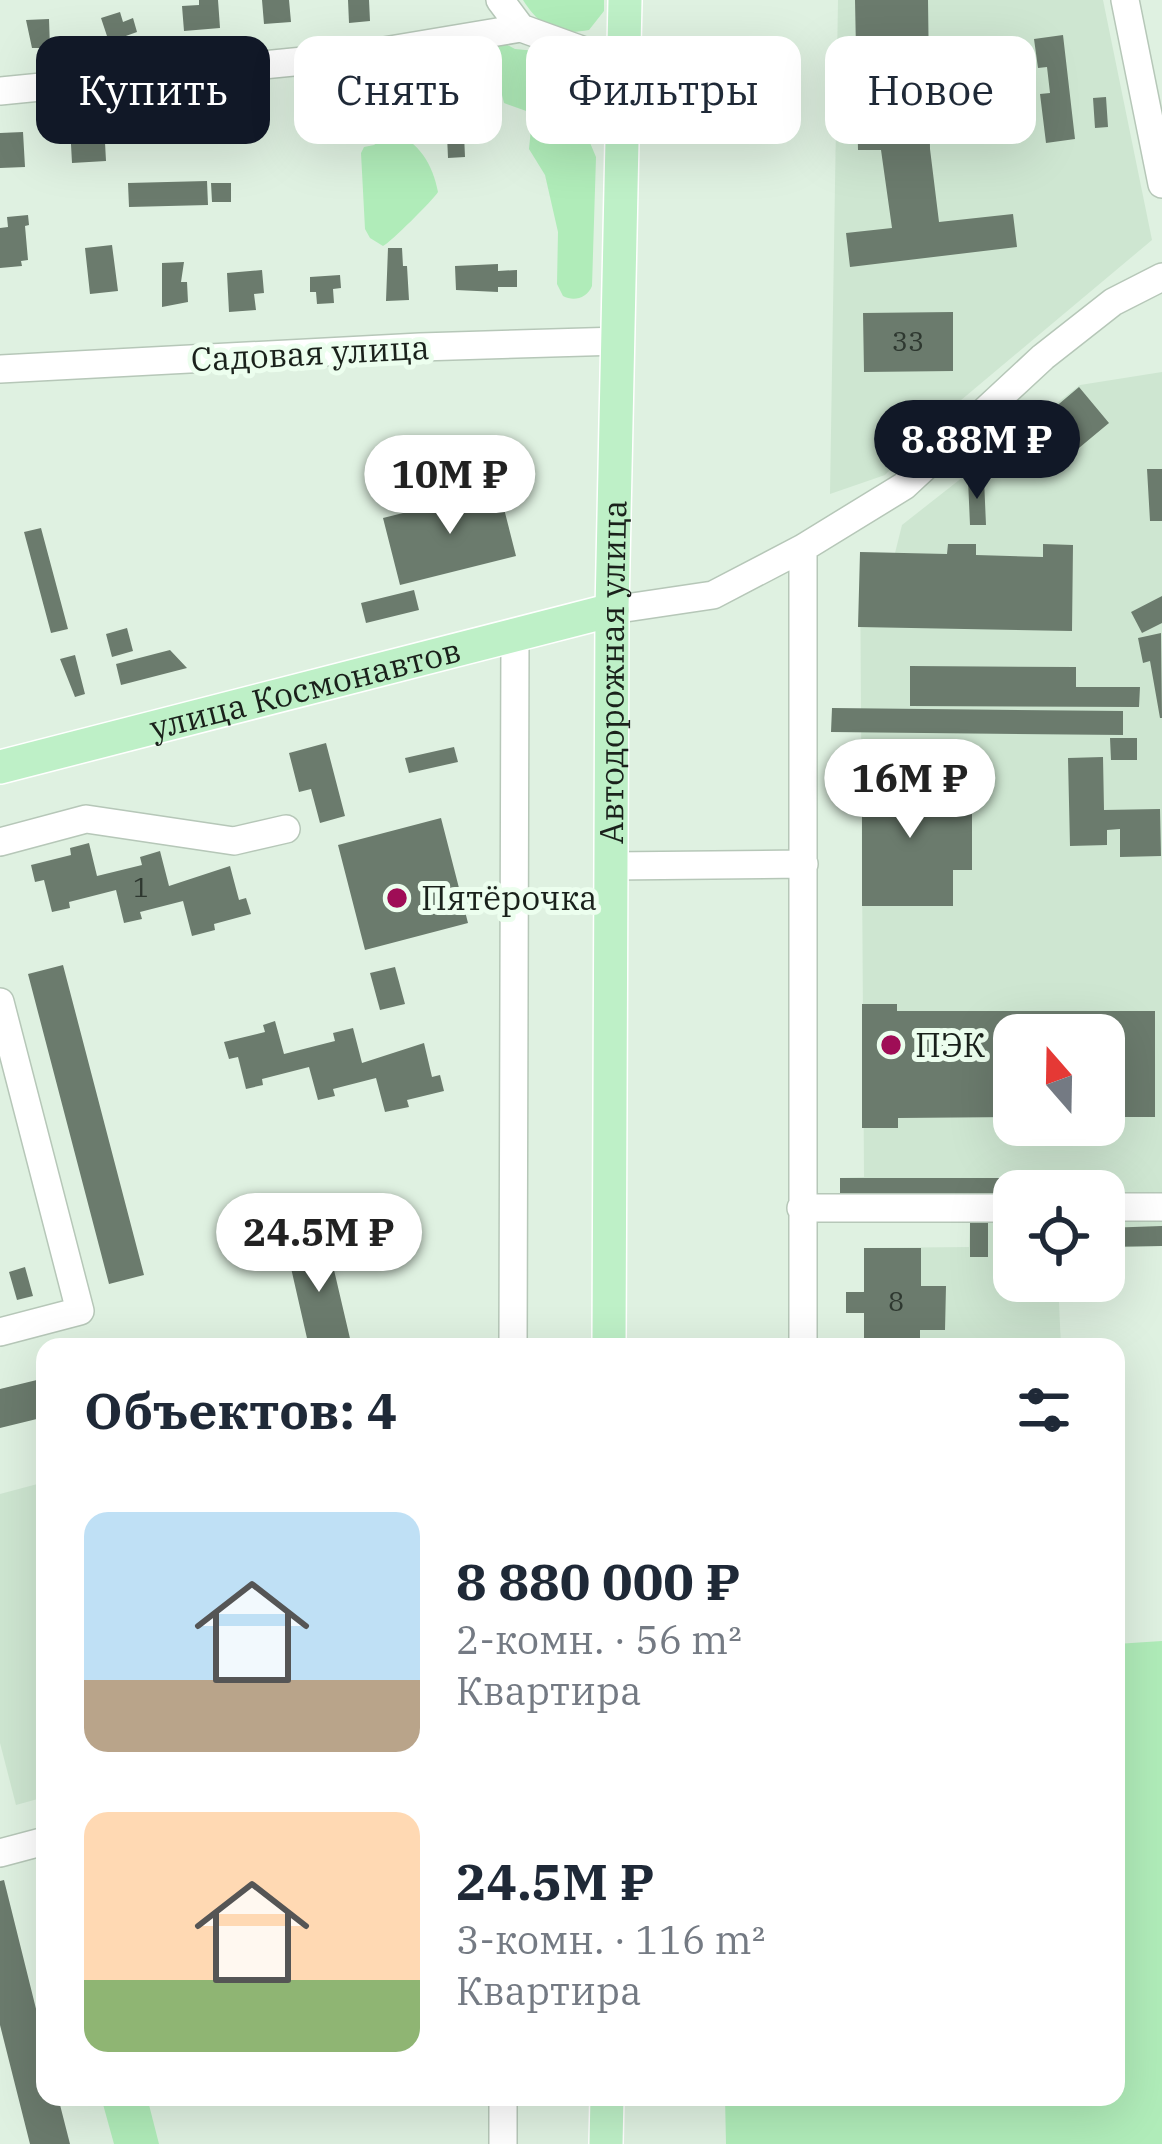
<!DOCTYPE html>
<html lang="ru">
<head>
<meta charset="utf-8">
<style>
	:root { --surface:#fff; --page:#f6f6f7; --text:#1f2937; --muted:#747a83; --accent:#111827 }
	body { margin:0; font-family:"IBM Plex Serif",serif; background:var(--page); color:var(--text); height:100vh; display:flex; flex-direction:column; font-size:45px; white-space:nowrap }
	* { box-sizing:border-box; margin:0 }
	p { font-size:39px; color:var(--muted) }
	.icon { flex:none; width:66px; height:66px; fill:none; stroke:currentColor; stroke-width:2; stroke-linecap:round; stroke-linejoin:round }
	.map { position:relative; flex:1; overflow:hidden }
	.sheet { position:absolute; left:36px; top:1338px; width:1089px; height:768px; display:flex; flex-direction:column; background:var(--surface); border-radius:24px; box-shadow:0 12px 48px #0002 }
	.sheet>* { flex:none }
	.hud { position:absolute; left:36px; top:36px; width:1092px; height:108px; display:flex; gap:24px }
	.needle { width:78px; rotate:340deg }
	.fabs { position:absolute; left:993px; top:1014px; display:grid; gap:24px }
	.fabs a { display:grid; place-items:center; width:132px; height:132px; border-radius:24px; background:var(--surface); box-shadow:0 12px 48px #0002; font-size:60px }
	.price { position:absolute; translate:-50% -102px; padding:0 27px; border-radius:42px; background:#fff; color:#222; font-size:39px; line-height:78px; filter:drop-shadow(0 3px 6px #0008) }
	.price::after { content:''; position:absolute; left:50%; top:72px; width:36px; height:27px; margin-left:-18px; background:inherit; clip-path:polygon(0 0,100% 0,50% 100%) }
	.price.selected { background:var(--accent); color:#fff }
	ul { padding:0; list-style:none }
	li { display:flex; align-items:center; gap:36px; height:300px; padding:0 48px }
	li span { display:grid; place-items:center; flex:none; width:336px; height:240px; border-radius:24px; color:#555 }
	li>.icon { margin-inline-start:auto }
	span .icon { width:144px; height:144px; fill:#fffc; stroke-width:1 }
	li b { font-size:51px }
	h2 { display:flex; justify-content:space-between; align-items:center; height:144px; padding:0 48px; font-size:51px }
	.chip { padding:0 42px; border-radius:24px; background:var(--surface); box-shadow:0 12px 48px #0002; font-size:42px; line-height:108px }
	.chip.selected { background:var(--accent); color:#fff }
	.map>svg:first-child { display:block }
</style>
</head>
<body>
<div class="map">
<svg width="1162" height="2144" viewBox="0 0 1162 2144">
	<rect width="100%" height="100%" fill="#dff1e1"/>
	<!-- built -->
	<path fill="#cee6d1" fill-rule="evenodd" d="M838,0H1103L1152,240L948,411L885,475L830,494Z
		M1162,372V1246L1104,1248V1191L840,1198V1178L864,1177L860,552L895,553L902,525L1080,385ZM1014,1035H1104V1125H1014Z
		M1014,1221V1281H1058L1061,1347H864V1313H846L864,1291V1248L969,1247L970,1223Z
		M45,1482V1797L16,1805L0,1743V1494Z"/>
	<!-- green -->
	<path fill="#b0ecb9" d="M523,0H604V11L589,30C557,36 540,27 523,0Z
		M496,39L515,49L536,51L553,63L577,107V127L588,138L596,157L592,286C587,298 574,302 563,296L557,284L558,232L545,175L529,149L532,118L529,112L504,103L499,83L490,73L403,77L397,67L403,62Z
		M392,132C419,141 433,165 438,192C433,200 390,243 383,246L370,238L365,229L361,153L364,147L374,145Z
		M1162,1641V2144H726L725,2097H1116V1644Z
		M101,2097H147L159,2144H114Z"/>
	<!-- building -->
	<path fill="#6b7b6d" d="M199,0H218L220,28L184,31L182,6L199,5Z
		M262,0H289L291,22L264,24Z
		M348,0H369L370,21L349,23Z
		M855,0H928L930,149L939,222L1013,214L1017,247L850,267L846,233L892,228L881,150H858Z
		M120,12L123,22L133,18L137,32L109,42L101,18Z
		M49,19L50,48H32L26,20Z
		M1063,35L1075,139L1046,143L1040,94L1050,93L1047,67L1038,68L1034,39Z
		M492,85L493,107L458,108L457,86Z
		M424,95V119H404V96Z
		M1106,97L1108,127L1095,128L1093,98Z
		M338,101L340,126L330,127L331,138L313,139L311,103Z
		M255,109L257,135L221,138L219,112Z
		M104,124L106,161L72,163L70,126Z
		M23,132L25,167L0,168V133Z
		M464,134L465,157L448,158L447,135Z
		M207,181L208,205L129,207L128,183Z
		M211,183H231V202H212Z
		M28,215L29,225L25,226L28,260L21,261L22,266L0,268V228L8,227L7,217Z
		M112,245L118,291L90,294L85,248Z
		M388,248H402L403,266H407L409,300L386,301Z
		M184,262L181,282H187L188,302L162,307V263Z
		M498,264V271L517,270V287H498V292L456,290L455,266Z
		M262,270L264,293L254,294L256,310L229,312L227,273Z
		M340,275L341,288L333,289L334,303L317,304L316,292H310V277Z
		M953,312V371L864,372L863,313Z
		M1079,387L1109,423L1044,477L1014,442Z
		M1147,469H1162V521H1150Z
		M968,479H984L986,525H970Z
		M499,489L516,556L400,585L383,518Z
		M41,528L68,629L51,633L24,532Z
		M948,544H976V555L1043,557V544L1073,545L1072,631L858,627L860,552L947,554Z
		M414,590L419,610L366,623L361,603Z
		M1162,596V623L1142,633L1131,612Z
		M127,628L133,651L112,657L106,634Z
		M1161,633L1162,718H1160L1150,661L1143,663L1138,638Z
		M170,650L187,668L121,685L116,664Z
		M75,655L85,694L75,697L60,659Z
		M910,666L1076,667V687H1140L1139,707L910,706Z
		M832,708L1123,711V735L831,732Z
		M1110,738H1137V760H1111Z
		M326,743L345,816L320,823L311,789L299,792L289,753Z
		M454,747L458,762L409,773L405,758Z
		M1103,757L1104,810L1160,809L1161,856L1120,857V829L1107,830V845L1070,846L1068,758Z
		M862,767H926V805H972V870H953V906H862Z
		M441,818L468,923L365,950L338,845Z
		M89,843L97,876L142,865L140,857L160,851L169,886L230,866L239,900L246,898L251,914L214,924L215,930L192,936L183,901L140,912L142,919L124,923L116,890L69,902L70,908L52,912L44,880L35,882L31,865L71,855L70,848Z
		M63,965L144,1275L109,1284L28,974Z
		M395,967L405,1004L380,1010L370,973Z
		M862,1004H897V1011H1155V1117H1104V1035H1014V1117L898,1118V1128H862Z
		M275,1021L284,1054L335,1041L333,1033L353,1028L362,1063L424,1043L432,1077L440,1075L444,1091L407,1100L409,1107L385,1112L376,1078L333,1089L335,1096L318,1100L309,1067L262,1079L263,1085L246,1089L238,1057L229,1059L224,1042L265,1032L263,1025Z
		M840,1178H1056V1191H1014V1200L840,1198Z
		M970,1223H988V1257H970Z
		M1162,1226V1246L1104,1247V1228Z
		M327,1240L352,1347H309L286,1246Z
		M864,1248H921V1286H946L945,1330H920V1347H864V1313H846V1292H864Z
		M25,1267L33,1296L17,1300L9,1272Z
		M45,1378V1417L0,1428V1389Z
		M4,1880L45,2045V2097H58L70,2144H30L0,2025V1881Z"/>
	<g fill="none" stroke-linecap="round" stroke-linejoin="round">
		<defs>
			<path id="minor" d="M500,0L521,28
				M1125,0L1162,184
				M0,91L354,56L521,28L626,66
				M0,369L420,347L620,341
				M803,548V1347
				M612,610L713,595L803,548L904,486L1043,357L1113,302L1162,277
				M0,842L86,819L234,841L286,829
				M611,866L804,864
				M0,1002L80,1311L0,1332
				M1104,1207H1162
				M801,1208H1014
				M513,1347L515,635
				M0,1853L45,1841
				M503,2144V2097"/>
			<g id="major">
				<path id="s1" d="M0,767L612,610"/>
				<path id="s2" d="M609,1347L612,610L625,0"/>
				<path d="M606,2144L607,2097"/>
			</g>
		</defs>
		<!-- minor casing -->
		<use href="#minor" stroke="#b6c7b8" stroke-width="30"/>
		<!-- major casing -->
		<use href="#major" stroke="#fff" stroke-width="36"/>
		<!-- minor -->
		<use href="#minor" stroke="#fff" stroke-width="27"/>
		<!-- major -->
		<use href="#major" stroke="#bef0c7" stroke-width="33"/>
	</g>
	<!-- markers -->
	<g fill="#9f0d56" stroke="#ecfeee" stroke-width="4.5">
		<circle cx="397" cy="898" r="12"/>
		<circle cx="891" cy="1045" r="12"/>
	</g>
	<g text-anchor="middle" stroke-width="10" stroke-linejoin="round" paint-order="stroke">
		<!-- number labels -->
		<g font-size="27" fill="#2e3830">
			<text x="908" y="351">33</text>
			<text x="141" y="897">1</text>
			<text x="896" y="1311">8</text>
		</g>
		<!-- street labels -->
		<g font-size="33" fill="#1a211b" stroke="#ecfeee">
			<text transform="translate(310 353) rotate(-3)" y="12">Садовая улица</text>
			<text dy="12" stroke="none"><textPath href="#s2" startOffset="675">Автодорожная улица</textPath></text>
			<text dy="12" stroke="none"><textPath href="#s1" startOffset="315">улица Космонавтов</textPath></text>
		</g>
		<!-- poi labels -->
		<g font-size="33" fill="#1a211b" stroke="#ecfeee" text-anchor="start">
			<text x="421" y="910">Пятёрочка</text>
			<text x="915" y="1057">ПЭК</text>
		</g>
	</g>
</svg>
<div class="fabs">
<a><svg class="needle" viewBox="-14 -14 28 28"><path d="M0-13l5 13h-10z" fill="#e53935"/><path d="M0 13l5-13h-10z" fill="#747a83"/></svg></a>
<a><svg class="icon" aria-label="locate" viewBox="0 0 24 24"><circle cx="12" cy="12" r="6"/><path d="M12 2v4M12 18v4M2 12h4M18 12h4"/></svg></a>
</div>
<b class="price selected" style="left:977px;top:502px">8.88M ₽</b>
<b class="price" style="left:450px;top:537px">10M ₽</b>
<b class="price" style="left:910px;top:841px">16M ₽</b>
<b class="price" style="left:319px;top:1295px">24.5M ₽</b>
<div class="hud">
<a class="chip selected">Купить</a>
<a class="chip">Снять</a>
<a class="chip">Фильтры</a>
<a class="chip">Новое</a>
</div>
<section class="sheet">
<h2>Объектов: 4<svg class="icon" aria-label="filters" viewBox="0 0 24 24"><path d="M4 7h16M4 17h16"/><circle cx="9" cy="7" r="2"/><circle cx="15" cy="17" r="2"/></svg></h2>
<ul>
<li><span style="background:linear-gradient(#bfe0f5 70%,#b9a48a 0)"><svg class="icon" aria-label="home" viewBox="0 0 24 24"><path d="M3 11l9-7 9 7M6 9v11h12V9"/></svg></span><div><b>8 880 000 ₽</b><p>2-комн. · 56 m²</p><p>Квартира</p></div></li>
<li><span style="background:linear-gradient(#ffd9b3 70%,#8fb573 0)"><svg class="icon" aria-label="home" viewBox="0 0 24 24"><path d="M3 11l9-7 9 7M6 9v11h12V9"/></svg></span><div><b>24.5M ₽</b><p>3-комн. · 116 m²</p><p>Квартира</p></div></li>
</ul>
</section>
</div>
</body>
</html>
